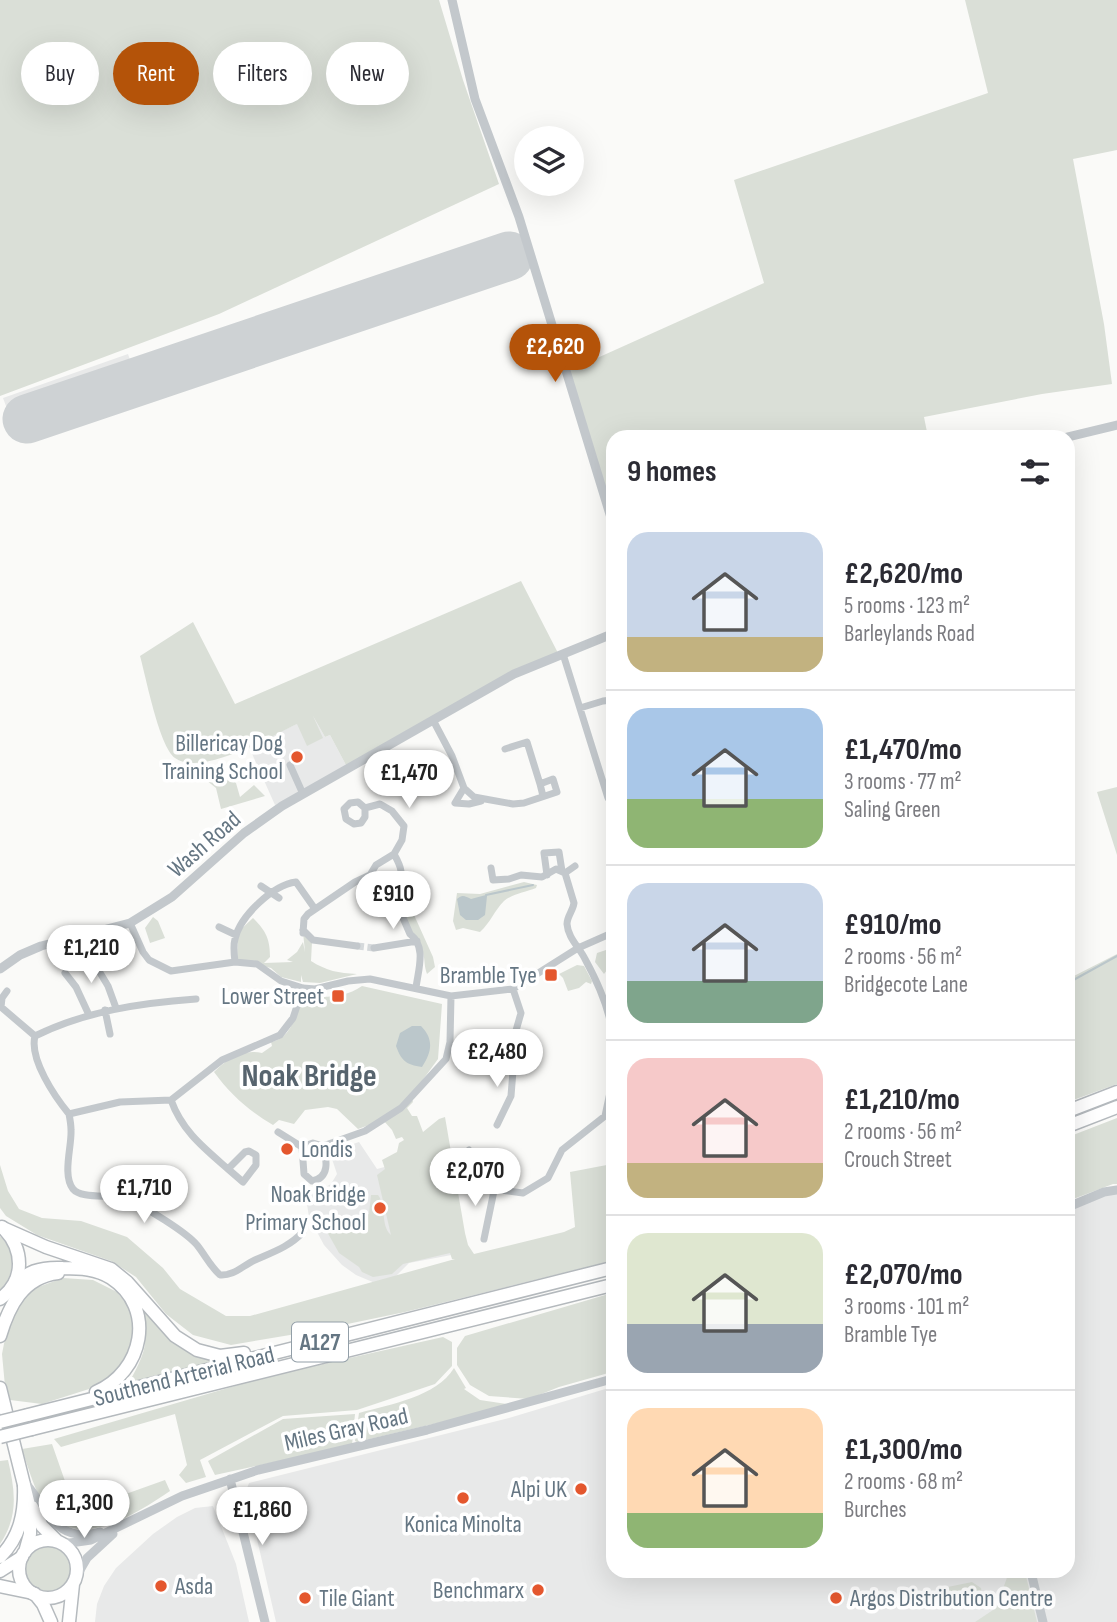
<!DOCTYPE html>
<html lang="en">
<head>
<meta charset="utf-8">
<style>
	:root { --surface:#fff; --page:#f7f7f7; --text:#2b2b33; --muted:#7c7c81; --line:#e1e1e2; --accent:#b45309 }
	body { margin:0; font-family:"Sofia Sans Condensed",sans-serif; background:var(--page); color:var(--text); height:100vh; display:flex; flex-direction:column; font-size:26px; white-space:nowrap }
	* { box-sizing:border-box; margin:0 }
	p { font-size:23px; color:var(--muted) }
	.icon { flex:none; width:38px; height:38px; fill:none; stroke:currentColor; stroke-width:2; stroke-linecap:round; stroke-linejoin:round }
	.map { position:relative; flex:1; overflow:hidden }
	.panel { position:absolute; left:606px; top:430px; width:469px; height:1148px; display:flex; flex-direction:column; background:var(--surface); border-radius:21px; box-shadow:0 7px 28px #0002 }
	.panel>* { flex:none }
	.banner { position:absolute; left:21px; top:42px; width:480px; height:63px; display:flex; gap:14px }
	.tools { position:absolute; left:514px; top:126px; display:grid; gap:14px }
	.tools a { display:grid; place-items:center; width:70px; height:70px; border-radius:50%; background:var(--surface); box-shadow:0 7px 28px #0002; font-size:35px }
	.price { position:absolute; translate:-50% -60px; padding:0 16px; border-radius:24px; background:#fff; color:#222; font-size:23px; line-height:46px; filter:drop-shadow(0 2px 4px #0008) }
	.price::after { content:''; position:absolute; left:50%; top:42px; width:21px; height:16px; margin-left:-10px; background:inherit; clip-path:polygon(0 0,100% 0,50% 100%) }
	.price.selected { background:var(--accent); color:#fff }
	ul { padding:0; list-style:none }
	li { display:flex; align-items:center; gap:21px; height:175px; padding:0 21px }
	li+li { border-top:2px solid var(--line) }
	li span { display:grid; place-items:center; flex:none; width:196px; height:140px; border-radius:21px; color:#555 }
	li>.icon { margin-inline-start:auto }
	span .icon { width:84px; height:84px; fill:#fffc; stroke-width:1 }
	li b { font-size:30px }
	h2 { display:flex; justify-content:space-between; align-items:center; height:84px; padding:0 21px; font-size:30px }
	.chip { padding:0 24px; border-radius:32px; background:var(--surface); box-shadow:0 7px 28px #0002; font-size:24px; line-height:63px }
	.chip.selected { background:var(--accent); color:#fff }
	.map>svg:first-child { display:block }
</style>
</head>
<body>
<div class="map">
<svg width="1117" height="1622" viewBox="0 0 1117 1622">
	<rect width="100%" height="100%" fill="#fafaf8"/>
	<!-- built -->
	<path fill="#e8e9e9" d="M128,354L134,372L9,414L3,398Z
		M313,716L325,737L330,735L347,767L275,805L249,747Z
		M359,1142L377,1169L388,1166L462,1253L409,1263L392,1280L375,1283L356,1275L342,1265L324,1245L309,1217L306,1198L331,1184L337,1174L331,1156L333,1151Z
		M1117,1193V1622H276L246,1491L249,1483L509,1418L612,1387V1572H1068V1211L1105,1195Z
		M213,1506L236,1564L249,1622H95L97,1604L104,1586L116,1568L153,1534L177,1517L195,1508Z"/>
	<!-- green -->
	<path fill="#dadfd7" d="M0,0H439L463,80L499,184L219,314L0,396Z
		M965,0H1117V150L1073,159L1104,324L1112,384L1042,394L924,417L928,437L612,438V522L566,372L764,283L734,180L988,93Z
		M521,581L558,653L347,767L330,735L325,737L313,716L323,738L307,746L297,724C272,736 200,777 175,758C159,746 146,677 140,656L193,622L235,704Z
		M225,774L236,783L240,797L254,785L265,796L221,809L216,788L206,780Z
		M1117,787V855L1097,792Z
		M524,882L537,885L536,888C526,892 512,894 504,901C494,911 491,922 480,932L463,928L456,930L453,921L457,893L480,894Z
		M407,886L410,906L433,957L435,967L427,974C424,966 425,960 423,952C422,944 416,939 412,932C405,919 400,903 402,889Z
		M153,917L158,921L165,938L150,943L145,928Z
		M253,918C266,931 270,939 270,957L264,963L293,962L287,960L297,952L303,942L305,952L303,932L312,942L311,961C327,971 338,973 357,974L320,983L303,982L301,975V982L281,977L271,968L237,960L238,932Z
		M612,948V969L607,970L604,974L595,962L597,953Z
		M1117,954V1084L1068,1102V979Z
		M577,965L584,966L592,981L591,984L586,982L579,988L568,991L563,978L559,974Z
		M362,986L442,1004L438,1059L411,1096L413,1102L407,1108L412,1116H417L423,1132L439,1119L445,1117L465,1233L468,1245L474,1254L564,1232L575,1227L570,1172L612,1164V1261L405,1312L314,1331L231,1345L193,1335L166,1314L136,1277L111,1261L37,1235L6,1216L0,1208V1165L8,1191L19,1209L42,1218L81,1221L127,1237L163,1268L180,1289L226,1316H250L455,1259H452L450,1253L403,1264L392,1274L373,1277L362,1272L359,1267L339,1253L326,1230L369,1214L371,1195H378C387,1207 380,1225 391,1235L377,1175L385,1169L382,1160L397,1152L399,1143L404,1140L402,1137L396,1139L392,1130L383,1120L358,1129L337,1109L328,1107L305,1110L294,1124L279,1120L273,1125C249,1111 230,1094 214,1072C228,1058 242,1049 262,1053L272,1046L271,1042C292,1038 296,1014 302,996C324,997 343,999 362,986Z
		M1117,1118V1184H1113L1068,1201V1137Z
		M0,1236C17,1254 15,1273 0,1292Z
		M63,1278L93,1280L117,1292L133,1312L135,1348L111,1382L42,1404L10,1400L6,1397L2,1354L9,1318L30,1290Z
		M612,1293V1372L559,1387L529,1399L489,1396L470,1385L457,1365V1348L465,1336Z
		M139,1303L170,1337L222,1367L128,1385C147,1349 150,1343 139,1303Z
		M443,1337L452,1342V1366L435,1384L357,1410L283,1416L200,1460L206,1477L186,1483L179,1475L187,1465L175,1414L61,1447L54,1439L265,1377Z
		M454,1368L466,1388L464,1389L480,1400L514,1405L357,1442L355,1441L359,1413C391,1404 436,1397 454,1368Z
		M355,1414L352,1445L215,1475L208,1461L283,1419Z
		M52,1444L73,1504L95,1505L165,1480L170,1491C140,1511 86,1548 53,1518C39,1504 28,1468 22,1449Z
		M8,1460C15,1490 19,1516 0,1544V1461Z
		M24 1569a24 24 0 1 1 48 0a24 24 0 1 1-48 0Z
		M1009,1572H1025L1037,1622H975L996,1608Z
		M972,1582L981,1588L982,1595C974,1604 963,1611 951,1607L947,1593L943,1588Z"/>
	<!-- water -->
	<path fill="#bbc7cb" d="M486,895L487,896L485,915L478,920H466L460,915L457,899C462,894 465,896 471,899Z
		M412,1026H421C434,1039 432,1052 422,1067C406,1065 401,1060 396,1046L400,1033Z"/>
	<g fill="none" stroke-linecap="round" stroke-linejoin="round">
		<!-- stream -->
		<path stroke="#bbc7cb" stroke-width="2" d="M486,895L533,885
			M1068,983L1117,956"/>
		<!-- runway -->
		<path stroke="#ced2d4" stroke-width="49" d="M27,419L509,256"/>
		<!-- minor-tunnel -->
		<path stroke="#d5d9db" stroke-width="7" stroke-dasharray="7 3.5" stroke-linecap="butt" d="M357,946L374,948"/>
		<defs>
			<path id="primary" d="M0,1299C26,1280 24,1248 2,1227
				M0,1388L30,1509V1534L25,1552
				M32,1507L42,1526L57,1541
				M19 1569a29 29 0 1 1 58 0a29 29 0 1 1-58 0Z
				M35,1594L43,1604L51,1622
				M69,1622L73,1584"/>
			<path id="trunk" d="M1068,1111L1117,1092
				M1068,1126L1117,1107
				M3,1228L46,1247L111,1269L127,1282L175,1336L197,1350L220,1356L244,1353
				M11,1289C26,1271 40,1267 63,1268C80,1268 97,1269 111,1278C157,1308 143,1372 96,1392
				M0,1336C9,1306 23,1277 58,1273
				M28,1415L612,1268
				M32,1429L612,1285
				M0,1557C20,1537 25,1513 24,1486
				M0,1571L22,1557
				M0,1586L33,1593"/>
		</defs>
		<!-- primary casing -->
		<use href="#primary" stroke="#b5babe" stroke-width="15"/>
		<!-- trunk casing -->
		<use href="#trunk" stroke="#b4b9bd" stroke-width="15"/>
		<!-- minor -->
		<path stroke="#c3c8cc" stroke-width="7" d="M563,654L608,798
			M580,708L603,701L612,700
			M433,720L452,756L464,788L474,797L513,804L524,803L557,792L553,779L540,784L543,796
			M505,749L527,742L540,784
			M290,765L303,794
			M464,788L455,803L469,804L481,801
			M365,808V817L361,823L354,824L346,819L344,809L350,803L358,802L365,808L380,804L392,811L404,826L402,840L394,854
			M491,868L493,880L509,879L521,875L542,877L556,869L565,873L574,903C573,911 567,916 567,924C568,938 579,947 585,959C597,981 609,1007 612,1032
			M565,873L575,866
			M547,875L544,853L559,852L562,871
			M261,886L279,898
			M130,923L143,952L149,960L171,971L235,962L257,964L281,981L303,988L315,989L348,981L370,979L451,996L513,989L578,948L612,933
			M219,927L236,935
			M303,930L313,940L357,946
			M303,933L304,919L308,914L355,882L370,875L376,865L394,854C407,877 399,875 394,897L410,934C427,947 418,970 416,988
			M374,948L417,941
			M235,962C234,954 233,946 235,939C240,916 273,885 296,882L315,909
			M96,966L108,986L116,1008
			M65,973L76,987L89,1015
			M7,991L2,998L1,1007L35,1036
			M105,1010L110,1034
			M464,1062L514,1058L513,1041L521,1013L513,989
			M171,1100C182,1131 204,1148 228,1169L245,1152L249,1151L256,1155V1165L243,1182L228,1169
			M69,1114C70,1119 71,1125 71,1130C72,1146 62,1175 73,1189C82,1200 115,1193 130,1200C146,1208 185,1231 197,1245C205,1255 210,1266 220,1275C234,1276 242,1266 255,1260C273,1252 289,1247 303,1232
			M69,1114L120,1102L171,1100L222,1060L280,1035L293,1018L303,988
			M69,1114C55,1097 29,1059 35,1036C86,1011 140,1003 196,999
			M497,1125L511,1096L514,1058
			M278,1132L302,1147
			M302,1147L313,1143L323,1146L365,1131L401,1108L446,1059L450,1042L451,996
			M302,1147L304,1174L312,1181C330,1178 327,1160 323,1146
			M469,1150L488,1180L501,1190L523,1193L548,1178L562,1150L605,1116L612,1083
			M484,1239L495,1186"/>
		<!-- tertiary -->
		<path stroke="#c3c8cc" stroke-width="9" d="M452,0L475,99L519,217L612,521
			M1063,438L1117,425
			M0,969L20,955L41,946L130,923L172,897L244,833L282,806L514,674L612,634
			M1068,1207L1104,1192L1117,1190
			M230,1479L265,1622
			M26,1484C49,1511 56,1544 100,1532
			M63,1544L91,1540L182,1496L258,1470L427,1430L612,1379
			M1031,1572L1043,1622
			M76,1577L87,1558L113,1534"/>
		<!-- primary -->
		<use href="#primary" stroke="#fff" stroke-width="12"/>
		<!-- trunk -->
		<use href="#trunk" stroke="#fff" stroke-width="12"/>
		<defs>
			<path id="trunk-bridge" d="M0,1422L28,1415
				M0,1437L32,1429"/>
		</defs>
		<!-- trunk-bridge casing -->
		<use href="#trunk-bridge" stroke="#b4b9bd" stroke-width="15" stroke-linecap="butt"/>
		<!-- trunk-bridge -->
		<use href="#trunk-bridge" stroke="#fff" stroke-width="12"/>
	</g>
	<!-- markers -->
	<g fill="#e4572e" stroke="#fff" stroke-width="2.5">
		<circle cx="297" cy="757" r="7"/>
		<rect x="544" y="968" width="14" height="14" rx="3.5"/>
		<rect x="331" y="989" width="14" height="14" rx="3.5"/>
		<circle cx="287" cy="1149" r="7"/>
		<circle cx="380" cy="1208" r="7"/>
		<circle cx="581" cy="1489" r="7"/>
		<circle cx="463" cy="1498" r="7"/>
		<circle cx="161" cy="1586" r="7"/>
		<circle cx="538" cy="1590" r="7"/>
		<circle cx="305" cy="1598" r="7"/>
		<circle cx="836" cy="1598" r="7"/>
	</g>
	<g text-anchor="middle" stroke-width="7" stroke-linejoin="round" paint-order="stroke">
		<!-- shield labels -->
		<rect fill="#fff" stroke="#939fa8" stroke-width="2" x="292" y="1322.5" width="56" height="39" rx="5"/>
		<g font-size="23" font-weight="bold" fill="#657683">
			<text x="320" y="1350">A127</text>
		</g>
		<!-- poi labels -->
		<g font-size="24" fill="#657683" stroke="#fff" text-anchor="end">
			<text x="283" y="751">Billericay Dog<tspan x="283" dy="28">Training School</tspan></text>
			<text x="537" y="983">Bramble Tye</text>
			<text x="324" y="1004">Lower Street</text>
			<text x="301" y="1157" text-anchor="start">Londis</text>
			<text x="366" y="1202">Noak Bridge<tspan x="366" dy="28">Primary School</tspan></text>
			<text x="567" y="1497">Alpi UK</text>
			<text x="463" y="1532" text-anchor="middle">Konica Minolta</text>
			<text x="175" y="1594" text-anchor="start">Asda</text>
			<text x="524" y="1598">Benchmarx</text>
			<text x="319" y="1606" text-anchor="start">Tile Giant</text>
			<text x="850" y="1606" text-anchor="start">Argos Distribution Centre</text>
		</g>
		<!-- street labels -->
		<g font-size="24" fill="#657683" stroke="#fff">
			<text transform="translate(204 844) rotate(-41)" y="8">Wash Road</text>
			<text transform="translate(184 1376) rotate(-14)" y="8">Southend Arterial Road</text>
			<text transform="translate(346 1429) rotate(-13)" y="8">Miles Gray Road</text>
		</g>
		<!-- district labels -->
		<g font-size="32" font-weight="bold" fill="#57646e" stroke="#fff">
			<text x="309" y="1086">Noak Bridge</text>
		</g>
	</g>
</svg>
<div class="tools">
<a><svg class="icon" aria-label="layers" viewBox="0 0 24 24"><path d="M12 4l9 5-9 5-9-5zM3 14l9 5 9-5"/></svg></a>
</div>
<b class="price selected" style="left:555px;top:384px">£2,620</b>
<b class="price" style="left:409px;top:810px">£1,470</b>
<b class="price" style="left:393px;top:931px">£910</b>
<b class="price" style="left:91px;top:985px">£1,210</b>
<b class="price" style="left:497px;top:1089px">£2,480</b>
<b class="price" style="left:475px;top:1208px">£2,070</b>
<b class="price" style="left:144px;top:1225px">£1,710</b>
<b class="price" style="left:84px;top:1540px">£1,300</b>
<b class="price" style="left:262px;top:1547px">£1,860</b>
<div class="banner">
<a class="chip">Buy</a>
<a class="chip selected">Rent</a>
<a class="chip">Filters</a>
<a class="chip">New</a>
</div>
<section class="panel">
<h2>9 homes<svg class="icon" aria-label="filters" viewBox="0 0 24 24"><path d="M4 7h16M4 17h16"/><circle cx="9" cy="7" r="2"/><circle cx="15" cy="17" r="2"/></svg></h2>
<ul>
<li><span style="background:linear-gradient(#c9d6e8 75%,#c2b280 0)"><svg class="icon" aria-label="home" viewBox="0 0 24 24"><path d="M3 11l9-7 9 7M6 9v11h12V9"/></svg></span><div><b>£2,620/mo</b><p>5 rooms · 123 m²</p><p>Barleylands Road</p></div></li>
<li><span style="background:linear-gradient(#a9c7e8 65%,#8fb573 0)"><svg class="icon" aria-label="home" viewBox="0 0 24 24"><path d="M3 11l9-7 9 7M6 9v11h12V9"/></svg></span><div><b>£1,470/mo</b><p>3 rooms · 77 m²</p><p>Saling Green</p></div></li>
<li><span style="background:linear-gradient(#c9d6e8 70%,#7fa58c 0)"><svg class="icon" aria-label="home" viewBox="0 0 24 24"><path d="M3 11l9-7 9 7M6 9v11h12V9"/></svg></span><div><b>£910/mo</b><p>2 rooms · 56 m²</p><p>Bridgecote Lane</p></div></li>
<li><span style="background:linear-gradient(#f6c9c9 75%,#c2b280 0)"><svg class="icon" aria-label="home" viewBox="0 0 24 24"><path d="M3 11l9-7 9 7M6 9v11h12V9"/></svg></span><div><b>£1,210/mo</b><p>2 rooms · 56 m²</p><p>Crouch Street</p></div></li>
<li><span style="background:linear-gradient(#dfe7d0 65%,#9aa5b1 0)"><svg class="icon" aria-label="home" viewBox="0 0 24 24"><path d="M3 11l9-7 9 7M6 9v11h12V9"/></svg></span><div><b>£2,070/mo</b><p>3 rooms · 101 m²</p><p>Bramble Tye</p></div></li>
<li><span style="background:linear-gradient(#ffd9b3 75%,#8fb573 0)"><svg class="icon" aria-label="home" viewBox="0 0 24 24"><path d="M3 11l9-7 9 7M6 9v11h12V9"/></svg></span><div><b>£1,300/mo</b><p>2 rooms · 68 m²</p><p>Burches</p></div></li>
</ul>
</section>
</div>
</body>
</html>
